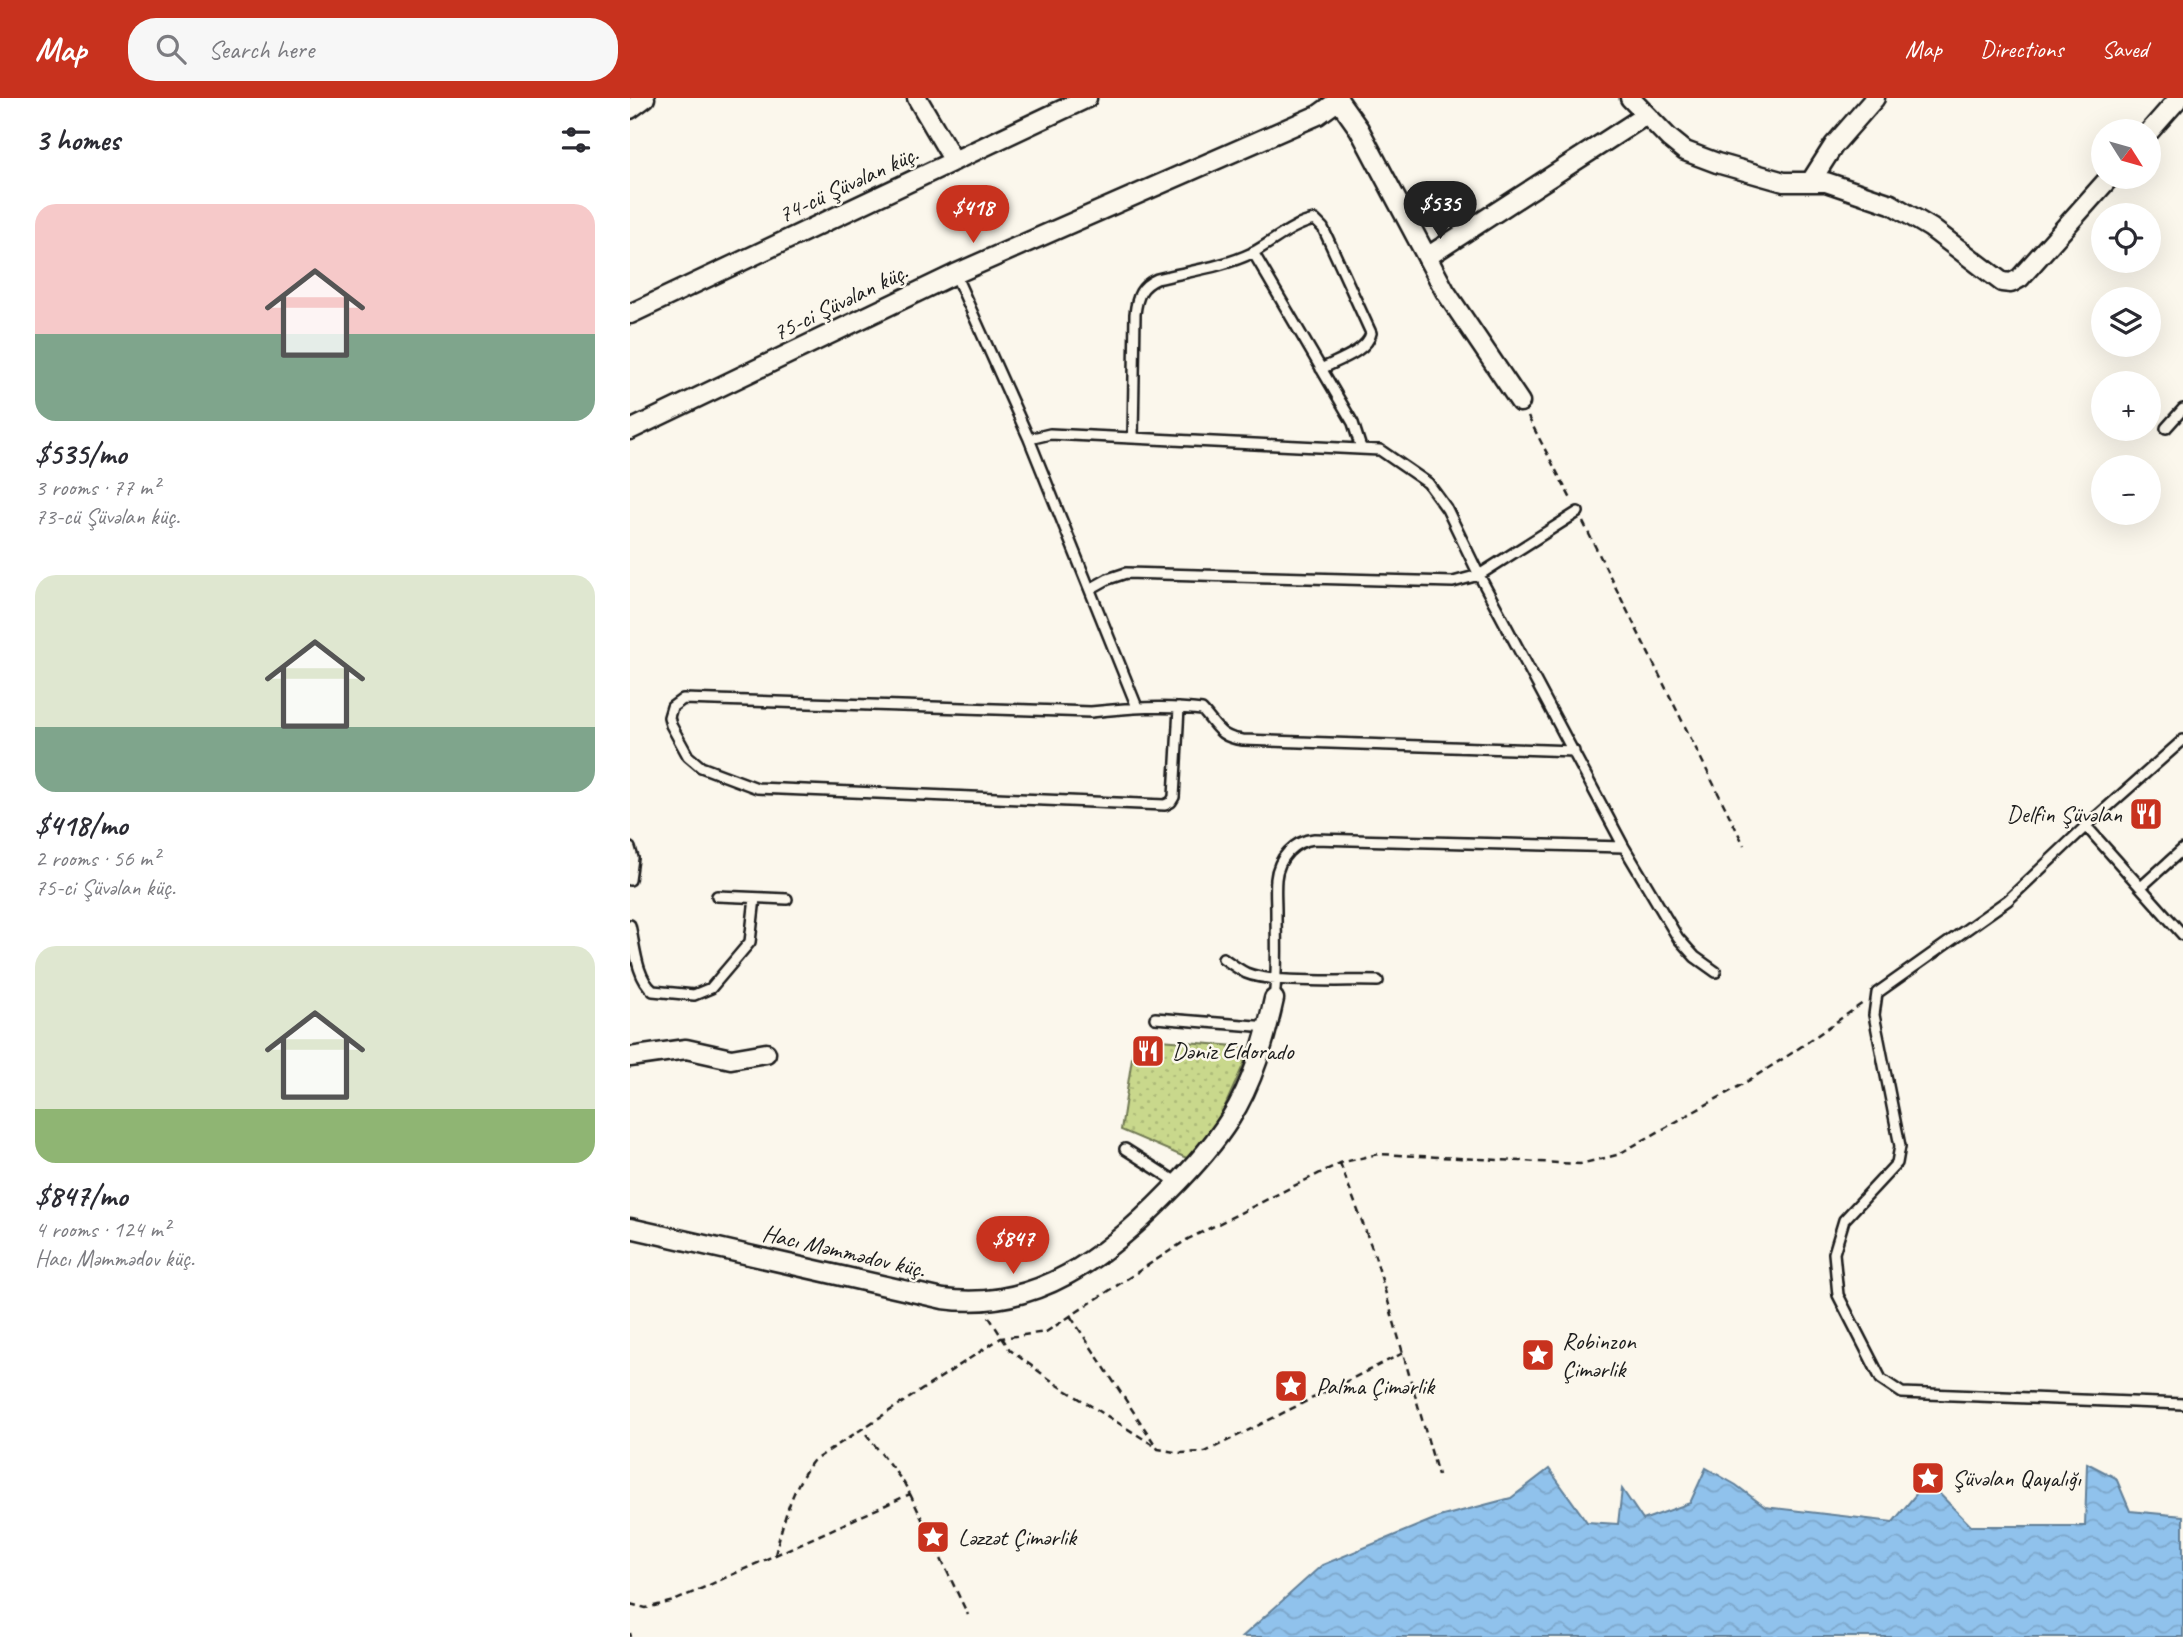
<!DOCTYPE html>
<html lang="en">
<head>
<meta charset="utf-8">
<style>
	:root { --surface:#fff; --page:#f7f7f7; --text:#2b2b33; --muted:#7c7c81; --accent:#c8321e }
	body { margin:0; font-family:Caveat,sans-serif; background:var(--page); color:var(--text); height:100vh; display:flex; flex-direction:column; font-size:26px; white-space:nowrap }
	* { box-sizing:border-box; margin:0 }
	p { font-size:23px; color:var(--muted) }
	.icon { flex:none; width:38px; height:38px; fill:none; stroke:currentColor; stroke-width:2; stroke-linecap:round; stroke-linejoin:round }
	.map { position:relative; flex:1; overflow:hidden }
	.details { display:flex; flex-direction:column; background:var(--surface); width:630px }
	.details>* { flex:none }
	.needle { width:46px; rotate:127deg }
	.controls { position:absolute; left:1461px; top:21px; display:grid; gap:14px }
	.controls a { display:grid; place-items:center; width:70px; height:70px; border-radius:50%; background:var(--surface); box-shadow:0 7px 28px #0002; font-size:35px }
	.price { position:absolute; translate:-50% -60px; padding:0 16px; border-radius:24px; background:var(--accent); color:#fff; font-size:23px; line-height:46px; filter:drop-shadow(0 2px 4px #0008) }
	.price::after { content:''; position:absolute; left:50%; top:42px; width:21px; height:16px; margin-left:-10px; background:inherit; clip-path:polygon(0 0,100% 0,50% 100%) }
	.price.selected { background:#222; color:#fff }
	ul { padding:0; list-style:none }
	li { display:grid; align-content:center; gap:14px; height:371px; padding:0 35px }
	li span { display:grid; place-items:center; height:217px; border-radius:21px; color:#555 }
	li>.icon { margin-inline-start:auto }
	span .icon { width:126px; height:126px; fill:#fffc; stroke-width:1 }
	li b { font-size:30px }
	h2 { display:flex; justify-content:space-between; align-items:center; height:84px; padding:0 35px; font-size:30px }
	header { display:flex; align-items:center; gap:42px; box-sizing:border-box; height:98px; padding:0 35px; background:var(--accent); color:#fff }
	header strong { font-size:33px }
	nav { display:flex; gap:38px; margin-inline-start:auto; font-size:24px }
	.search { width:490px; height:63px; background:var(--page); display:flex; align-items:center; gap:18px; box-sizing:border-box; padding:0 24px; border-radius:28px; color:var(--muted); font-size:26px }
	main { display:flex; flex:1; min-height:0 }
	.map>svg:first-child { display:block }
</style>
</head>
<body>
<header>
<strong>Map</strong>
<div class="search"><svg class="icon" aria-label="search" viewBox="0 0 24 24"><circle cx="10" cy="10" r="6"/><path d="M15 15l6 6"/></svg>Search here</div>
<nav><a>Map</a><a>Directions</a><a>Saved</a></nav>
</header>
<main>
<section class="details">
<h2>3 homes<svg class="icon" aria-label="filters" viewBox="0 0 24 24"><path d="M4 7h16M4 17h16"/><circle cx="9" cy="7" r="2"/><circle cx="15" cy="17" r="2"/></svg></h2>
<ul>
<li><span style="background:linear-gradient(#f6c9c9 60%,#7fa58c 0)"><svg class="icon" aria-label="home" viewBox="0 0 24 24"><path d="M3 11l9-7 9 7M6 9v11h12V9"/></svg></span><div><b>$535/mo</b><p>3 rooms · 77 m²</p><p>73-cü Şüvəlan küç.</p></div></li>
<li><span style="background:linear-gradient(#dfe7d0 70%,#7fa58c 0)"><svg class="icon" aria-label="home" viewBox="0 0 24 24"><path d="M3 11l9-7 9 7M6 9v11h12V9"/></svg></span><div><b>$418/mo</b><p>2 rooms · 56 m²</p><p>75-ci Şüvəlan küç.</p></div></li>
<li><span style="background:linear-gradient(#dfe7d0 75%,#8fb573 0)"><svg class="icon" aria-label="home" viewBox="0 0 24 24"><path d="M3 11l9-7 9 7M6 9v11h12V9"/></svg></span><div><b>$847/mo</b><p>4 rooms · 124 m²</p><p>Hacı Məmmədov küç.</p></div></li>
</ul>
</section>
<div class="map">
<svg width="1553" height="1539" viewBox="0 0 1553 1539">
	<defs>
		<pattern id="grass-dots" width="8" height="8" patternUnits="userSpaceOnUse" patternTransform="scale(1.75)"><rect width="8" height="8" fill="#c9d88c"/><path d="M2 2h.1M6 6h.1" fill="none" stroke="#acb978" stroke-width="1.8" stroke-linecap="round"/></pattern>
		<pattern id="water-waves" width="16" height="10" patternUnits="userSpaceOnUse" patternTransform="scale(1.75)"><rect width="16" height="10" fill="#90c2ec"/><path d="M0 5q4-4 8 0t8 0" fill="none" stroke="#7ca6ca"/></pattern>
	</defs>
	<rect width="100%" height="100%" fill="#fbf7ec"/>
	<filter id="ink" filterUnits="userSpaceOnUse"><feTurbulence type="fractalNoise" baseFrequency=".0143" numOctaves="2"/><feDisplacementMap in="SourceGraphic" scale="14" xChannelSelector="R" yChannelSelector="G"/><feConvolveMatrix kernelMatrix="1 2 1 2 8 2 1 2 1" color-interpolation-filters="sRGB"/></filter>
	<g filter="url(#ink)">
		<!-- grass -->
		<path fill="url(#grass-dots)" stroke="#727a54" stroke-width="2" d="M505,940L618,949L616,961L583,1035L559,1061L491,1032Z"/>
		<!-- water -->
		<path fill="url(#water-waves)" stroke="#628099" stroke-width="2" d="M1457,1365L1486,1380L1500,1413L1553,1418V1539H612L692,1467L809,1419L881,1400L919,1371L957,1424L988,1426L992,1391L1013,1422L1060,1405L1076,1370L1106,1387L1135,1409L1263,1424L1297,1383L1341,1428H1455Z"/>
		<g fill="none" stroke-linecap="round" stroke-linejoin="round">
			<defs>
				<path id="service" d="M623,154L723,325L731,350
					M325,176L399,341L507,609
					M1536,330L1553,311
					M503,340L505,216C507,198 511,188 527,181C559,173 593,169 622,155C643,144 662,126 685,122L693,130L741,235C738,253 706,263 691,271
					M399,341L420,336L750,352L798,385L817,411L849,477L994,749L1048,840L1065,859L1086,874
					M460,491L478,481L496,475L823,484L849,477L948,414
					M549,610L544,699L541,704L535,707L127,690L71,669L58,658L41,627L39,619L42,609L53,601L461,614C498,610 535,607 572,612C587,628 588,639 613,642L944,653
					M1553,642L1456,728L1378,802L1247,895L1244,917L1270,1048L1267,1065L1214,1122L1204,1155L1208,1197L1251,1281L1272,1295L1553,1306
					M1456,728L1553,837
					M0,750L3,760L0,782
					M1511,789L1553,751
					M87,798L157,801
					M0,827C5,848 6,879 23,893L64,897L81,890L120,844L125,800
					M593,860C600,865 608,871 616,875C641,886 718,882 748,883
					M644,901C648,872 646,843 646,814C646,803 645,792 646,781C648,760 664,743 684,741L994,749
					M525,920L638,929
					M495,1051L548,1085"/>
				<path id="minor" d="M287,0L324,63
					M707,0L729,31L815,193L890,304
					M1000,0L1039,40L1055,53L1087,65L1154,84H1196L1261,106L1301,130L1372,184L1381,185L1390,180L1480,79
					M0,11L15,0
					M1519,34L1549,0
					M1181,83L1204,47L1245,0
					M797,159L1016,17
					M0,216L457,0
					M0,332L325,176L688,17L709,2
					M0,959L56,951L101,961L136,955
					M0,1130L313,1201C406,1214 477,1158 539,1094C561,1072 583,1048 600,1021C623,985 635,942 644,901"/>
			</defs>
			<!-- service casing -->
			<use href="#service" stroke="#1c1c1c" stroke-width="14"/>
			<!-- minor casing -->
			<use href="#minor" stroke="#1c1c1c" stroke-width="23"/>
			<!-- path -->
			<path stroke="#1c1c1c" stroke-width="2.5" stroke-dasharray="7 5" stroke-linecap="butt" d="M898,319L942,403
				M953,424L1114,747
				M710,1065L745,1158L808,1377
				M359,1219L380,1252L426,1286L525,1348
				M441,1219L528,1351L551,1355L575,1354L773,1255
				M280,1396L338,1517
				M145,1457C153,1424 162,1389 183,1363L371,1240L416,1234L558,1141L710,1065L748,1056L950,1066L987,1057L1113,986L1162,955L1233,905
				M0,1506L16,1510L44,1503L280,1396L274,1385L233,1332
				M0,1535L1,1539"/>
			<!-- service -->
			<use href="#service" stroke="#fbf7ec" stroke-width="9"/>
			<!-- minor -->
			<use href="#minor" stroke="#fbf7ec" stroke-width="18"/>
		</g>
	</g>
	<!-- icons -->
	<defs>
		<symbol id="restaurant-square" viewBox="-11 -11 22 22"><rect x="-9" y="-9" width="18" height="18" rx="4" fill="#c8321e" stroke="#fbf7ec"/><path d="M-5-6h1v4h1v-4h1v4h1v-4h1v5L-1.5 .5V6h-2V.5L-5-1ZM5-6V6H3V1.5H1.5Q1.5-4 5-6Z" fill="#fff"/></symbol>
		<symbol id="sight-square" viewBox="-11 -11 22 22"><rect x="-9" y="-9" width="18" height="18" rx="4" fill="#c8321e" stroke="#fbf7ec"/><path d="M0-6L1.8-2.2L6-1.7L2.9 1.2L3.7 5.4L0 3.3L-3.7 5.4L-2.9 1.2L-6-1.7L-1.8-2.2Z" fill="#fff"/></symbol>
	</defs>
	<g fill-rule="evenodd">
		<use href="#restaurant-square" x="1497" y="697" width="38" height="38"/>
		<use href="#restaurant-square" x="499" y="934" width="38" height="38"/>
		<use href="#sight-square" x="889" y="1238" width="38" height="38"/>
		<use href="#sight-square" x="642" y="1269" width="38" height="38"/>
		<use href="#sight-square" x="1279" y="1361" width="38" height="38"/>
		<use href="#sight-square" x="284" y="1420" width="38" height="38"/>
	</g>
	<g text-anchor="middle" stroke-width="5" stroke-linejoin="round" paint-order="stroke">
		<!-- street labels -->
		<g font-size="24" fill="#1c1c1c" stroke="#fbf7ec">
			<text transform="translate(218 86) rotate(-25)" y="8">74-cü Şüvəlan küç.</text>
			<text transform="translate(210 204) rotate(-26)" y="8">75-ci Şüvəlan küç.</text>
			<text transform="translate(214 1153) rotate(13)" y="8">Hacı Məmmədov küç.</text>
		</g>
		<!-- poi labels -->
		<g font-size="24" fill="#1c1c1c" stroke="#fbf7ec" text-anchor="start">
			<text x="1492" y="724" text-anchor="end">Delfin Şüvəlan</text>
			<text x="542" y="961">Dəniz Eldorado</text>
			<text x="932" y="1251">Robinzon<tspan x="932" dy="28">Çimərlik</tspan></text>
			<text x="686" y="1296">Palma Çimərlik</text>
			<text x="1322" y="1388">Şüvəlan Qayalığı</text>
			<text x="328" y="1447">Ləzzət Çimərlik</text>
		</g>
	</g>
</svg>
<div class="controls">
<a><svg class="needle" viewBox="-14 -14 28 28"><path d="M0-13l5 13h-10z" fill="#e53935"/><path d="M0 13l5-13h-10z" fill="#7c7c81"/></svg></a>
<a><svg class="icon" aria-label="locate" viewBox="0 0 24 24"><circle cx="12" cy="12" r="6"/><path d="M12 2v4M12 18v4M2 12h4M18 12h4"/></svg></a>
<a><svg class="icon" aria-label="layers" viewBox="0 0 24 24"><path d="M12 4l9 5-9 5-9-5zM3 14l9 5 9-5"/></svg></a>
<a>+</a>
<a>−</a>
</div>
<b class="price selected" style="left:810px;top:143px">$535</b>
<b class="price" style="left:343px;top:147px">$418</b>
<b class="price" style="left:383px;top:1178px">$847</b>
</div>
</main>
</body>
</html>
